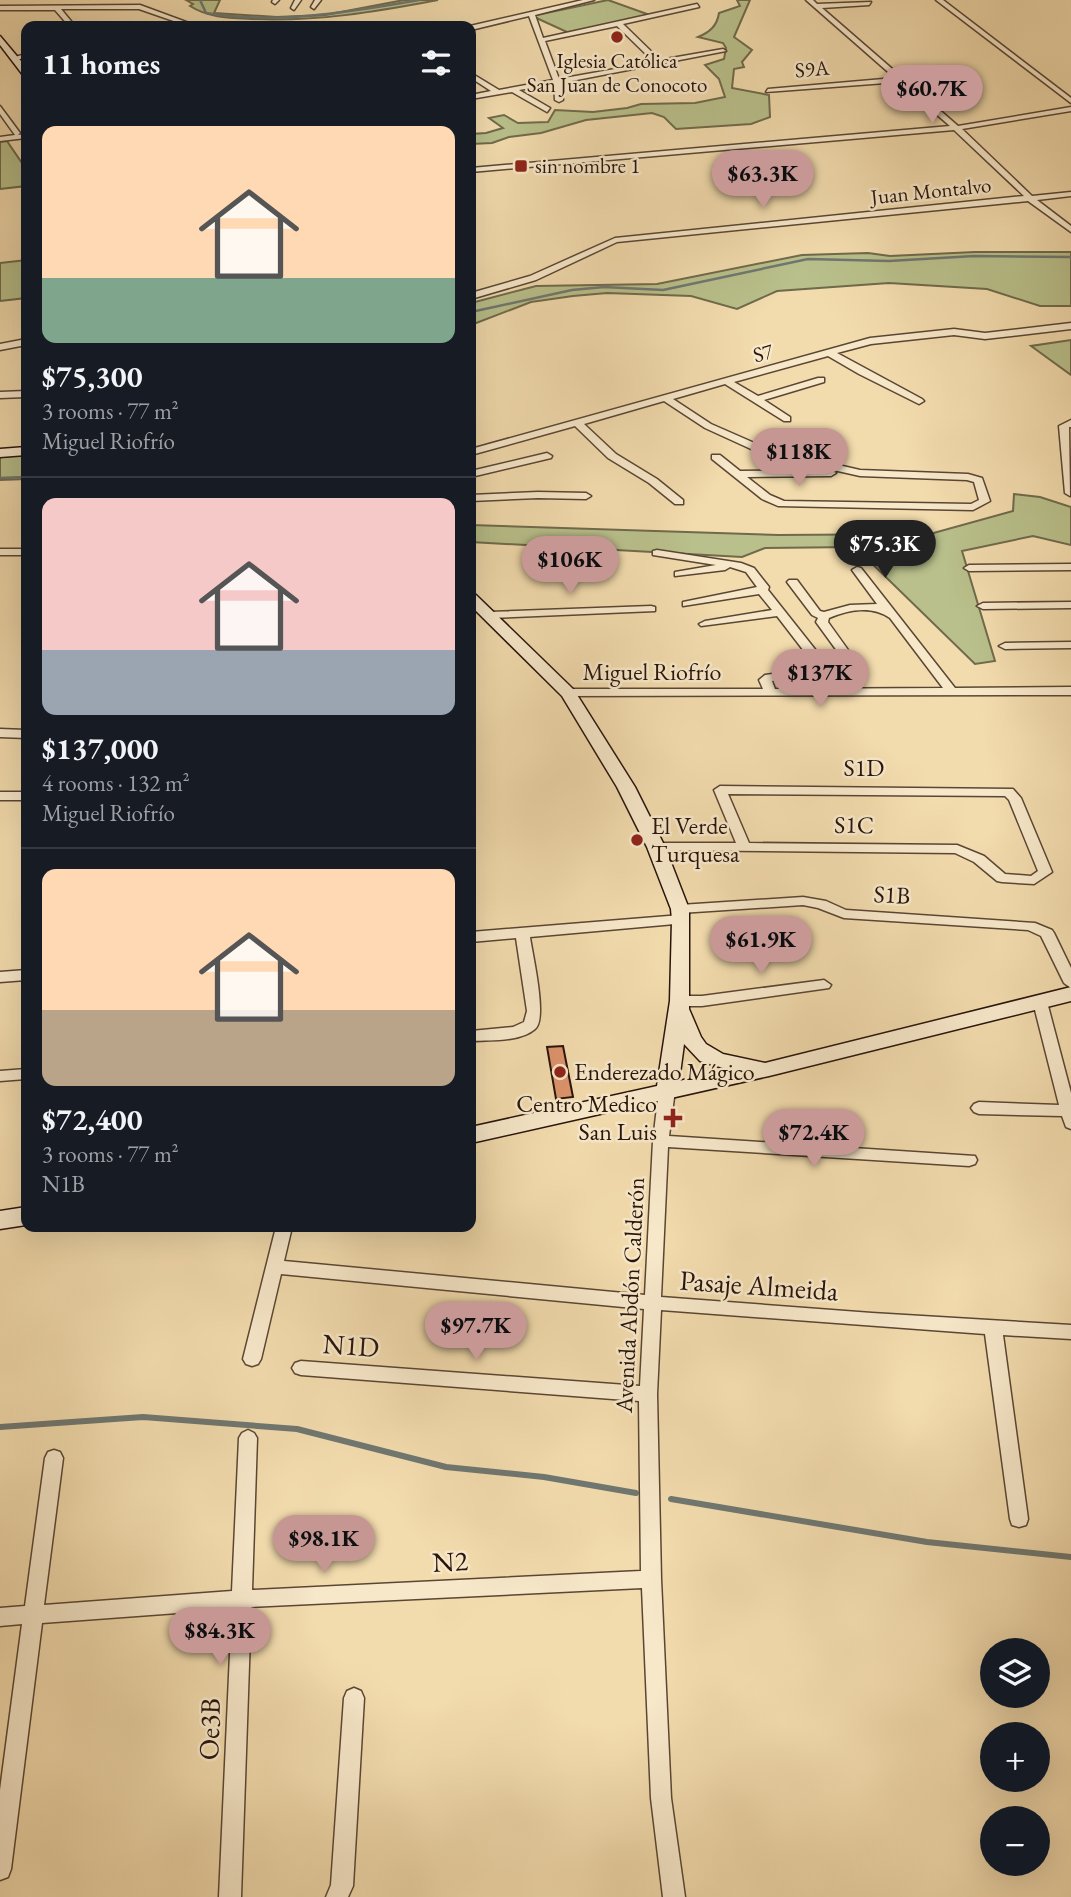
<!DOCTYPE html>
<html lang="en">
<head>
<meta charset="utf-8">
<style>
	:root { --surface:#171b24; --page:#20242c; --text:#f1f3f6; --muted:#9ea1a6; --line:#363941; --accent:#c59692 }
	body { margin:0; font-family:"EB Garamond",serif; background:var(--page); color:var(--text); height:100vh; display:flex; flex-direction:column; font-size:26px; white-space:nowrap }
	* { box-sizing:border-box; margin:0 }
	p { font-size:23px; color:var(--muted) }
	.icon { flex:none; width:38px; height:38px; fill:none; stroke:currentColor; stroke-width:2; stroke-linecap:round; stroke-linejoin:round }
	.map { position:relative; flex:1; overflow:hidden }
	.sheet { position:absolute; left:21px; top:21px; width:455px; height:1211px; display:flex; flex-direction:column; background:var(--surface); border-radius:14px; box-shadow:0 7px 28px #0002 }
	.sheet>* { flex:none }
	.buttons { position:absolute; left:980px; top:1638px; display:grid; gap:14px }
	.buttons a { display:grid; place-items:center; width:70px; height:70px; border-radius:50%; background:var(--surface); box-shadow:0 7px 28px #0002; font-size:35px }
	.price { position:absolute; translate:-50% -60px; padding:0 16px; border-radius:24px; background:var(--accent); color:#111; font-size:23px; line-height:46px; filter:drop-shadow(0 2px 4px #0008) }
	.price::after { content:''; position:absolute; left:50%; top:42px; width:21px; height:16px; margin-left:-10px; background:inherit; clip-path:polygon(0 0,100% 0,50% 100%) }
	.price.current { background:#222; color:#fff }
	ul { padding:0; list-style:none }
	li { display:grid; align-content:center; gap:14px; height:371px; padding:0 21px }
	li+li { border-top:2px solid var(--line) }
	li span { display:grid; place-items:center; height:217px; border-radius:14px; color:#555 }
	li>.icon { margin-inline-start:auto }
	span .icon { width:126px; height:126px; fill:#fffc; stroke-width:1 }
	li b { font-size:30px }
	h2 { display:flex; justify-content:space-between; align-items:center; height:84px; padding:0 21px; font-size:30px }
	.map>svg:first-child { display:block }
</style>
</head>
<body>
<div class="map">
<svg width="1071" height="1897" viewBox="0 0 1071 1897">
	<rect width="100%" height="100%" fill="#f2dbad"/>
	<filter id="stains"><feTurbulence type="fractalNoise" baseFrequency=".00286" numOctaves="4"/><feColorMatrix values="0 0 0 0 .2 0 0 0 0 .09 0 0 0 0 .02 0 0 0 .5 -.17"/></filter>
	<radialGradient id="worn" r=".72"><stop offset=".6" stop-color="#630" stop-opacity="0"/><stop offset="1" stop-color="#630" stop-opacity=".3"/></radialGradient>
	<!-- green -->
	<path fill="#b9c08b" stroke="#706a4c" stroke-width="2" d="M186,0H220L214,13L277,17L325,15L404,0H438C375,12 315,22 252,19C229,18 209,18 190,6L193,4Z
		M608,0L650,15L569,33L532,16Z
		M737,0H750L734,37L752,50L742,62L744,67L734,69L732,88L769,95L770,117L751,124L676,129L664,117L652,113L586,120L541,133L509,137L492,143L471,144V134L486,133L503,128L489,118L504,115L518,123L548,122L555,110L593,112L627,108L641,104L695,103L725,97L719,79L705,65L724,59L726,48L723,43L698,37C710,32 717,26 719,13L740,6Z
		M7,141L26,169V186L0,189V142Z
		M975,252H1071V306H1040L987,289L889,283L777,291L737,309L691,296L607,293L573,296L531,302L471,325V303L536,286L657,284L802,255L868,253L890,256Z
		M26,260V298L0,301V263Z
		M1071,340V375L1031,346Z
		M26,455V479L0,480V457Z
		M1014,494L1040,497L1071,507V545L1033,536L962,551L995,661L975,664L855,547L765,548L742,557L471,542V525L778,535L930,534L1013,511Z"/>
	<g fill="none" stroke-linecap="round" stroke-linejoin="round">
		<!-- stream-far1 -->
		<path stroke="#6f7771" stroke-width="2.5" d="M200,0L206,13C277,25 349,12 419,0
			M471,312L572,290L604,287L663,290L808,259L889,261L974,256L1071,257
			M0,478L26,477"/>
		<!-- stream -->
		<path stroke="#6f7771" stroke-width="6" d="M0,1427L143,1417L297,1429L446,1467L544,1477L636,1493
			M671,1499L927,1542L1071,1557"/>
	</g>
	<!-- building -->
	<path fill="#dd936b" stroke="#28140c" stroke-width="2" d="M563,1046L573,1097L556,1099L547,1047Z"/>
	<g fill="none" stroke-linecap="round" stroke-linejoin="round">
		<defs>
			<path id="street" d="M273,0H279L275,4L272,2Z
				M295,0H301L294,10L291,8Z
				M315,0H321L314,9L311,7Z
				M583,0H594L535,15L543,38L697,4L699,7L623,24L660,60L723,49L726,51L561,83L563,100L559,102L555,100L554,84L519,90L550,108L547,112L512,92L471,99V95L491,91L471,78V73L499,90L553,80L529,16L471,30L470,26ZM617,26L654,62L559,79L545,41Z
				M806,0H813L817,4L871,2L869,5L822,8L958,126L1071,107V111L962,129L1032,196L1071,192V196L1037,200L1071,226V232L1028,201L617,242L536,280L471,299V293L530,276L615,238L1024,196L954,130L471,172V168L950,126L899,82L766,92L768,89L895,78Z
				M936,0H943L1071,98V103Z
				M140,5L197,26H188L139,9H61L75,26H69L55,10H0V6Z
				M26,54V58L14,60L11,58Z
				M0,106L20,133L18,135L26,134V138L0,141V137L15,135L0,114Z
				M1071,323V329L985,339L954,335L871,344L837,353L922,399L924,401L919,404L859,374L828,356L734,382L758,396L818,378H824V382L764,400L790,417V421H784L725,384L673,399L711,424L759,445L795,455L860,470L968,474L982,478L990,501L973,510L778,506L762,499L712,459V455H720L740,471L831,470L836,473L831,476L747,477L770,495L784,501L971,504L979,500L974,482L967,480L860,476L789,460L751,449L705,428L664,401L584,424L616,454L657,479L683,500V504H675L649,483L608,458L575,426L471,455V449L870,338L954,329L985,333Z
				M26,339V345L0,350V344Z
				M26,391V397L0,398V392Z
				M1071,420V427H1069L1070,496L1065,493L1059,426Z
				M547,453L552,456L551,458L471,477V471Z
				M538,492L586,493L591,496L586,499L538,498L471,501V495Z
				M0,549H26V555H0Z
				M657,550L741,563L754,568L769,587L768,590L829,667L827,673L772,681L775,689L943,688L890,618C871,605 849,610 829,618L828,622L866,675L864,677H856L816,622L818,618L812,615L787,582L789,580H797L820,611L824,612L850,605L877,604L852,570L857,567L861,568L955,688L1071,687V695L564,696V690L568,689H763L759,680L765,675L817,668L777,616L701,626L699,624L705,621L772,610L759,594L683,606V602L757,587L746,572L730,567L725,570L675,576V572L716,565L653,555V551Z
				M1071,564V570L969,571L964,568L969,565Z
				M1071,602V608L983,609L977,606L983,603Z
				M651,606L655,607V611L490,618L484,615L490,612Z
				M1071,642V648L1005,649L999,646L1005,643Z
				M0,729L26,730V738L0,737Z
				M720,786L1013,789L1021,798L1052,872L1034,884L1002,882L997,881L974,862L955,853L651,850L649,847L651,844L656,843H736L714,790ZM728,794L1005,796L1009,800L1038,871L1031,876L1005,874L984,856L957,845L749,843Z
				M0,792H26V800H0Z
				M803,897L826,901L846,910L1035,923L1052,930L1054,933L1071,968V988L1064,983L1041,936L1028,930L844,918L818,908L803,905L680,913L673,909L680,905Z
				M681,915L688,920L686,923L530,937C532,953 548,1019 535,1029C520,1042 490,1040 471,1041V1031L513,1027L524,1022L527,1011L516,938L471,942V932Z
				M26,970V980L0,982V972Z
				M824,980L831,985L829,988L702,1006H680L673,1001L680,996H702Z
				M1040,997L1047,1002L1071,1093V1129L1066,1127L1062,1116L979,1114L974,1112L971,1108L974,1104L979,1102L1059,1105L1033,1002Z
				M26,1069V1079L0,1081V1071Z
				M667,1085L672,1086L675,1090L669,1136L975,1156L977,1160L975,1164L969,1166L668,1147L661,1297L872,1313L1071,1325V1339L1003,1335L1028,1519L1026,1525L1019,1527L1012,1525L1010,1519L985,1334L661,1310L657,1394L661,1579L671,1798L685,1897H663L651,1798L642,1588L251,1607L241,1897H219L232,1609L42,1623L11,1869L8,1877L0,1880V1790L22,1624L0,1626V1608L25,1606L45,1458L48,1452L54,1450L60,1452L63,1458L44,1605L232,1591L239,1438L242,1433L248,1430L254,1433L257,1438L252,1590L641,1571L639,1401L301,1375L295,1373L292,1368L295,1363L301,1361L640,1386L644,1309L281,1274L261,1359L258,1364L252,1366L246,1364L243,1359L276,1227H292L284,1261L645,1295L653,1141L659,1090L662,1086Z
				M354,1688L361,1691L364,1698L353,1886L348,1897H326L331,1885L344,1698L347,1691Z"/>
			<path id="secondary" d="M0,36L26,67V76L23,75L0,45Z
				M26,447V455L0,457V449Z
				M471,593L476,595L574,690L635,787L665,847L689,909V1009L701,1037L706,1044L723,1054L765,1063L1071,987V1001L769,1076L471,1143V1127L657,1086L670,1001L672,920L671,909L647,847L617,787L562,696L471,606ZM684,1044L700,1061L730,1070L679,1081Z
				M26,1207V1225L0,1229V1211Z"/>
		</defs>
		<!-- street casing -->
		<use href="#street" stroke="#5a4634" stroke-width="3"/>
		<!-- secondary casing -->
		<use href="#secondary" stroke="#28140c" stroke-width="3"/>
		<!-- street -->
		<use href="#street" fill="#f7e8ca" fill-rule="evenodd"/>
		<!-- secondary -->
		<use href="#secondary" fill="#f7e8ca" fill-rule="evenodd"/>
	</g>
	<!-- markers -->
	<g fill="#8f2418" stroke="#f7e8ca" stroke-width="2.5">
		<circle cx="617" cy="37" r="7"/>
		<rect x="514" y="159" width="14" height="14" rx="3.5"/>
		<circle cx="637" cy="840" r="7"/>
		<circle cx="560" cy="1072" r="7"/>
		<path d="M669.5 1107.5h7v7h7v7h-7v7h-7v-7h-7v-7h7z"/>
	</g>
	<g text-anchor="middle" stroke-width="5" stroke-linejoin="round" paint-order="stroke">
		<!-- far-poi labels -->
		<g font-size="21" fill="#28140c" stroke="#f7e8ca">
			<text x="617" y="68">Iglesia Católica<tspan x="617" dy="24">San Juan de Conocoto</tspan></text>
			<text x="535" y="173" text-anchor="start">sin nombre 1</text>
		</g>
		<!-- far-street labels -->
		<g font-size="21" fill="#28140c" stroke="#f7e8ca">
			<text transform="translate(812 69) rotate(-5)" y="7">S9A</text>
			<text transform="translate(931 191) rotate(-6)" y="7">Juan Montalvo</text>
			<text transform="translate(763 353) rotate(-16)" y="7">S7</text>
		</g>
		<!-- street labels -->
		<g font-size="24" fill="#28140c" stroke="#f7e8ca">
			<text x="652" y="680">Miguel Riofrío</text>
			<text x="864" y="776">S1D</text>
			<text transform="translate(854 825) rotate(1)" y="8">S1C</text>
			<text transform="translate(892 895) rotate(3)" y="8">S1B</text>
			<text transform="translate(630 1295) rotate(-87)" y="8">Avenida Abdón Calderón</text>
		</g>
		<!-- poi labels -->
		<g font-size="24" fill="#28140c" stroke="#f7e8ca" text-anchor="start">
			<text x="651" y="834">El Verde<tspan x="651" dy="28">Turquesa</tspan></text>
			<text x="574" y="1080">Enderezado Mágico</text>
			<text x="657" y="1112" text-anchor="end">Centro Medico<tspan x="657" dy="28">San Luis</tspan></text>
		</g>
		<!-- near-street labels -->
		<g font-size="28" fill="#28140c" stroke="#f7e8ca">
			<text transform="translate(759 1285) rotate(4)" y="10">Pasaje Almeida</text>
			<text transform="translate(351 1345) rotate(4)" y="10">N1D</text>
			<text transform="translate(450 1561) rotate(-3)" y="10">N2</text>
			<text transform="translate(209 1729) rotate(-88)" y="10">Oe3B</text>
		</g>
	</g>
	<rect width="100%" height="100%" filter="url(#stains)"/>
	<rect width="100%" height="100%" fill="url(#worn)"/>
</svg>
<div class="buttons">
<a><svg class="icon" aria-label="layers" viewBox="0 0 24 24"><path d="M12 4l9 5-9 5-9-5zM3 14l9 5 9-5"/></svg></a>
<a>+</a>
<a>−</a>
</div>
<b class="price" style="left:932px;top:125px">$60.7K</b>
<b class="price" style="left:763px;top:210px">$63.3K</b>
<b class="price" style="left:799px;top:488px">$118K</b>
<b class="price current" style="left:885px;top:580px">$75.3K</b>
<b class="price" style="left:570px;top:596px">$106K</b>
<b class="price" style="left:820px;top:709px">$137K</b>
<b class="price" style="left:761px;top:976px">$61.9K</b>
<b class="price" style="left:814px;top:1169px">$72.4K</b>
<b class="price" style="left:476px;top:1362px">$97.7K</b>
<b class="price" style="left:324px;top:1575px">$98.1K</b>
<b class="price" style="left:220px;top:1667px">$84.3K</b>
<section class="sheet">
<h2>11 homes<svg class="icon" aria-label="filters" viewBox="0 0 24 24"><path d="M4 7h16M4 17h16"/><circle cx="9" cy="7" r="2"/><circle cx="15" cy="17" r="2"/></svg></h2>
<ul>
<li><span style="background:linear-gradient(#ffd9b3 70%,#7fa58c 0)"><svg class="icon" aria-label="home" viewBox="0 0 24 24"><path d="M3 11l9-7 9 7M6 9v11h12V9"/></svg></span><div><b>$75,300</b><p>3 rooms · 77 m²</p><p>Miguel Riofrío</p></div></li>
<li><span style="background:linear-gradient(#f6c9c9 70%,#9aa5b1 0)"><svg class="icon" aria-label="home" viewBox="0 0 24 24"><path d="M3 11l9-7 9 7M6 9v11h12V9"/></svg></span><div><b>$137,000</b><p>4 rooms · 132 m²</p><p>Miguel Riofrío</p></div></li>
<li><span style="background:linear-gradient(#ffd9b3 65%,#b9a48a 0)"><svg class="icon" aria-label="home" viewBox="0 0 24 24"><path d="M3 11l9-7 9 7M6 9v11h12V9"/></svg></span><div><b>$72,400</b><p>3 rooms · 77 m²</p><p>N1B</p></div></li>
</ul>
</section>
</div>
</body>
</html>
